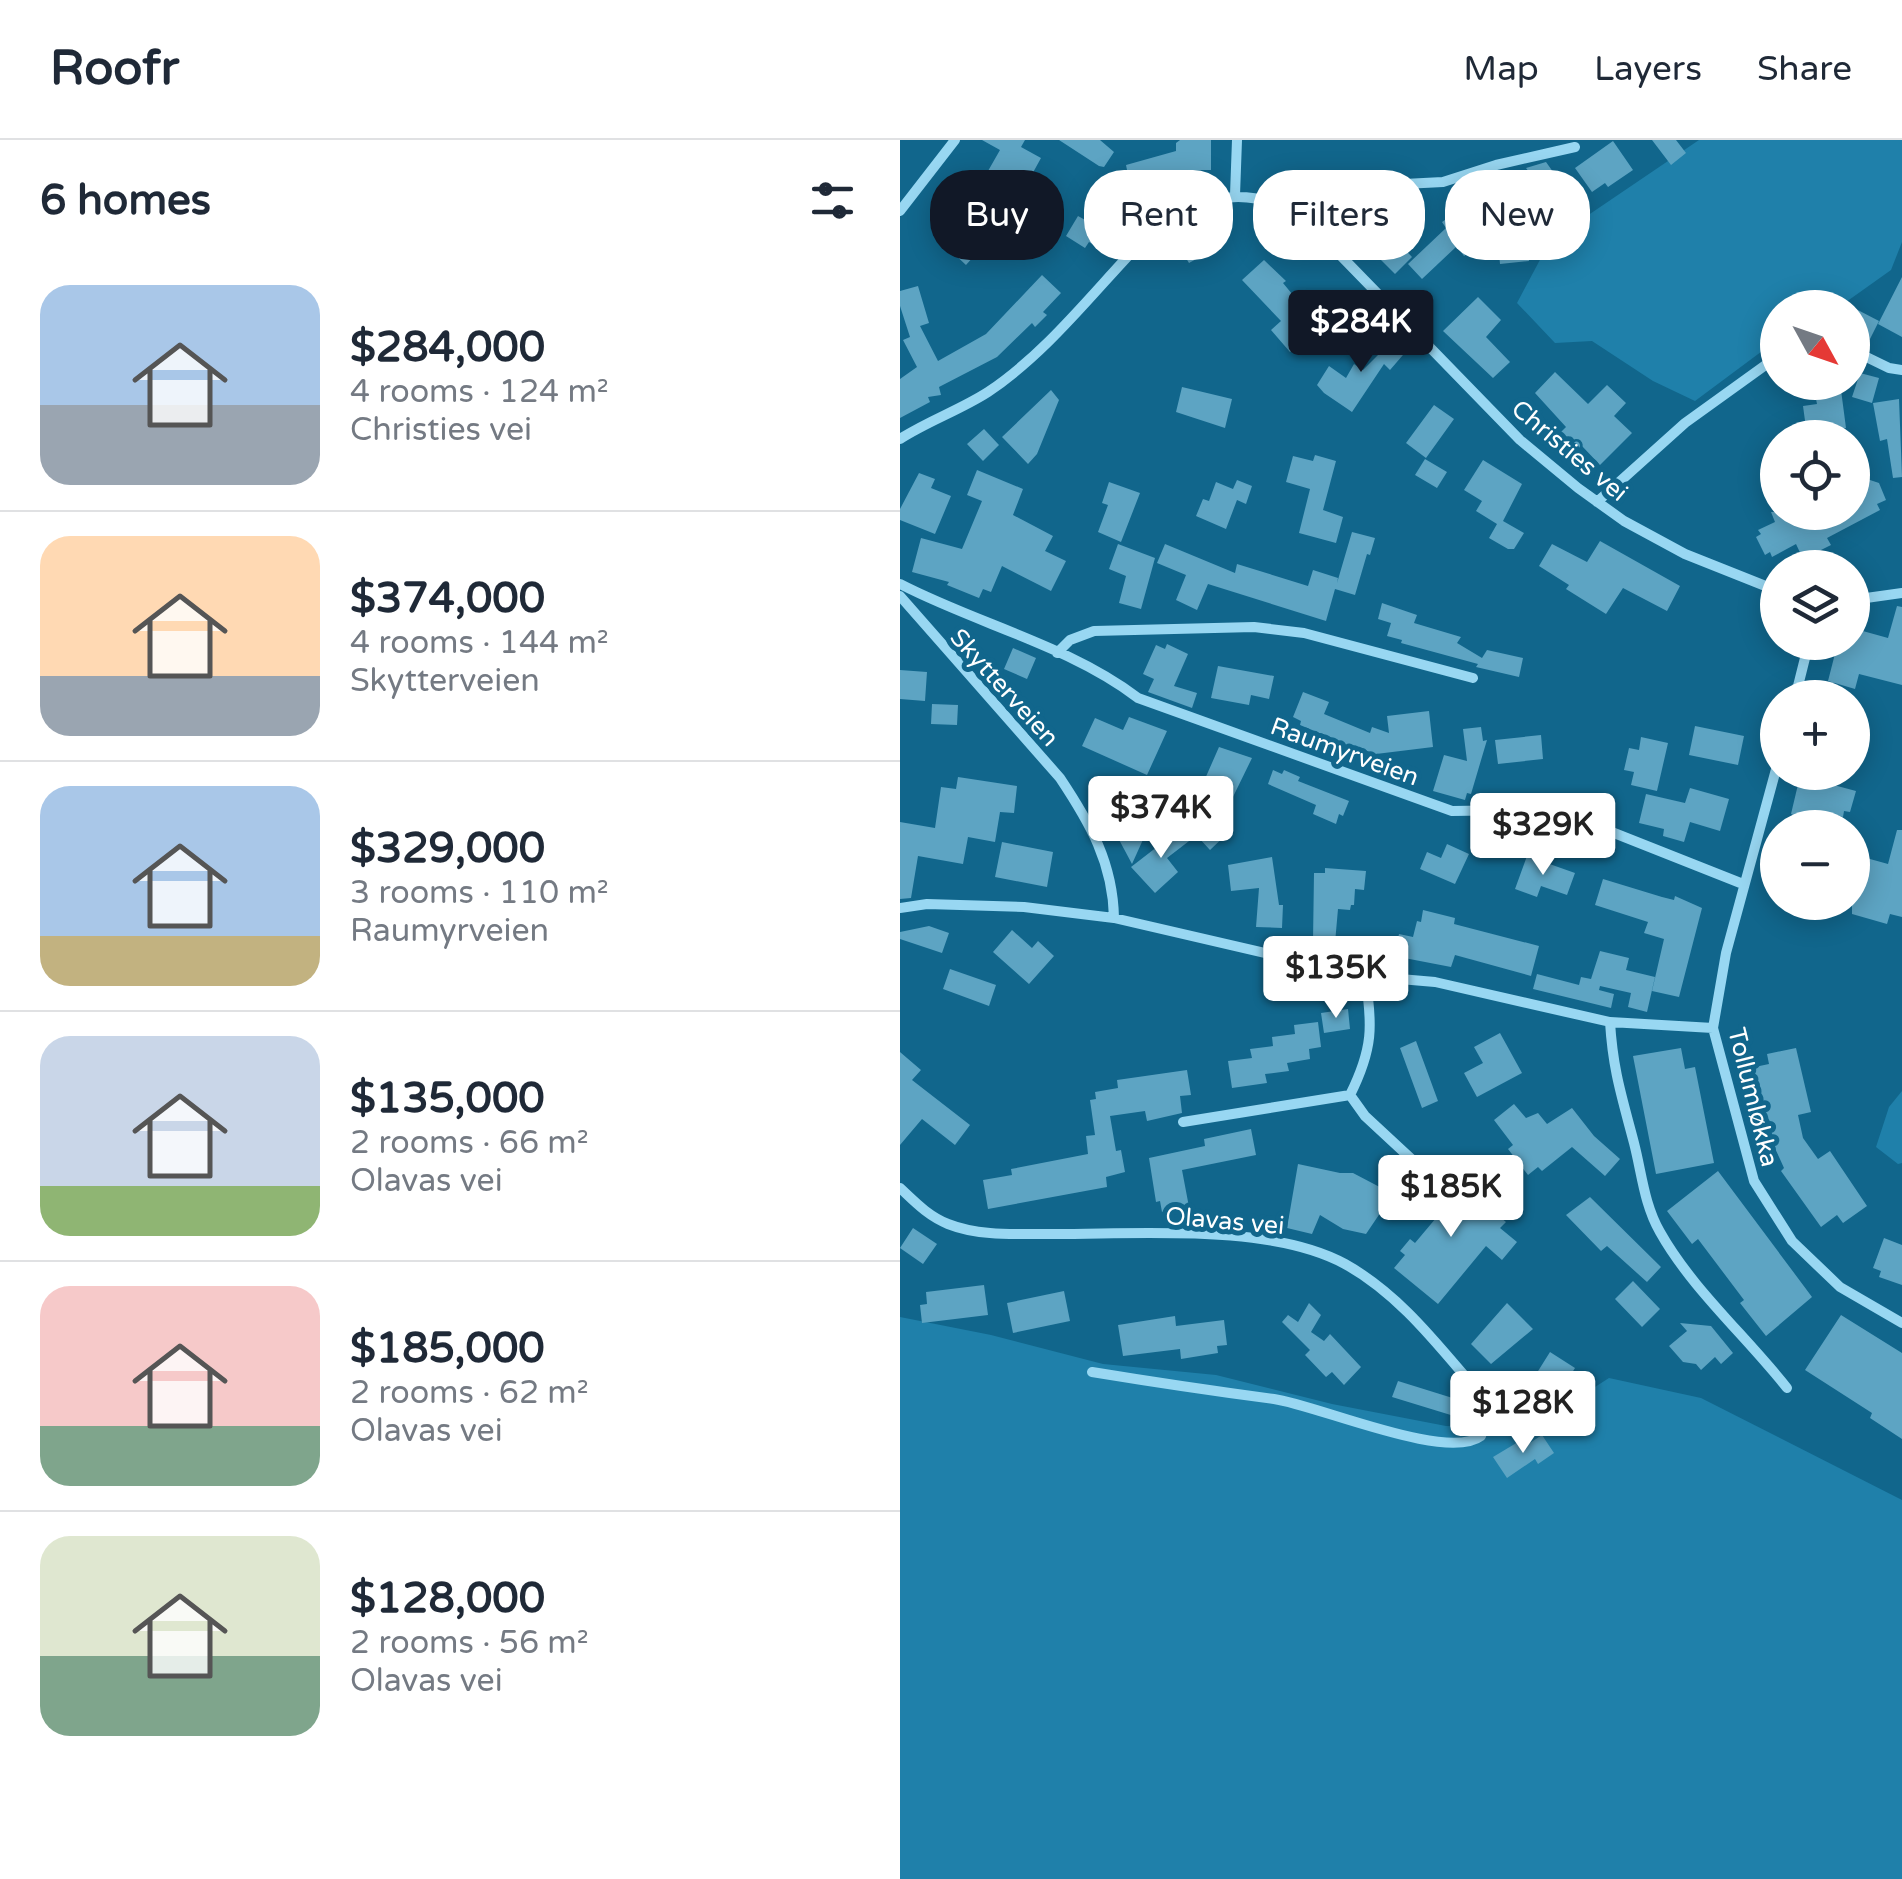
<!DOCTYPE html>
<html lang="en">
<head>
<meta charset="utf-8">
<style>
	:root { --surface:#fff; --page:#f6f6f7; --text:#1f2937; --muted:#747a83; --line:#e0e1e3; --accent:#111827 }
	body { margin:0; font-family:"Varela Round",sans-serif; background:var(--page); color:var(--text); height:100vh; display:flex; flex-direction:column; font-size:38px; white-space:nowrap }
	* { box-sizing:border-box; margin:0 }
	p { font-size:32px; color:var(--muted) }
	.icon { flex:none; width:55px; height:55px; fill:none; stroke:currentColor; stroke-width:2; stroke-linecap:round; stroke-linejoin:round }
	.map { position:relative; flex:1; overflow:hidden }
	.drawer { display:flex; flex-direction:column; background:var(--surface); width:900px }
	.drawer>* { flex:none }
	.top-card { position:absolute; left:30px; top:30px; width:820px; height:90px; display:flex; gap:20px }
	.needle { width:65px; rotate:130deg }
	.controls { position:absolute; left:860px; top:150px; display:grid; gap:20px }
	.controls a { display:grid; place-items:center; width:110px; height:110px; border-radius:50%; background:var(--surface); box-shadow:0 5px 25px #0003; font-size:50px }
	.price { position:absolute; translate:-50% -85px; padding:0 22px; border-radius:10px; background:#fff; color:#222; font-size:32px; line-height:65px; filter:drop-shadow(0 2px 5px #0008) }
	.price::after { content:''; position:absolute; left:50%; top:60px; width:30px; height:22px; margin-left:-15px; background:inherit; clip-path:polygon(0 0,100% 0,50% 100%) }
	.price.current { background:var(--accent); color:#fff }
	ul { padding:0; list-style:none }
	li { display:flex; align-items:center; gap:30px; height:250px; padding:0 40px }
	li+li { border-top:2px solid var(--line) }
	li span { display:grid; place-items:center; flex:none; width:280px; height:200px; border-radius:30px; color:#555 }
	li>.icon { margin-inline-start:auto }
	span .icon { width:120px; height:120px; fill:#fffc; stroke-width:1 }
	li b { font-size:42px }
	h2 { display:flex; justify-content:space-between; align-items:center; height:120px; padding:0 40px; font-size:42px }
	.chip { padding:0 35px; border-radius:40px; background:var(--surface); box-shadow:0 5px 25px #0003; font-size:35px; line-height:90px }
	.chip.current { background:var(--accent); color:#fff }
	header { display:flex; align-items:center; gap:60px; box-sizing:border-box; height:140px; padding:0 50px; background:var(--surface); border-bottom:2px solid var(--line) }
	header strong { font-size:48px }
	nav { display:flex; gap:55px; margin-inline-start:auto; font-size:35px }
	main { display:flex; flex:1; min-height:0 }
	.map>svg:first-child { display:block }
</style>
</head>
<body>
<header>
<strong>Roofr</strong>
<nav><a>Map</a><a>Layers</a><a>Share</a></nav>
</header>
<main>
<section class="drawer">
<h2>6 homes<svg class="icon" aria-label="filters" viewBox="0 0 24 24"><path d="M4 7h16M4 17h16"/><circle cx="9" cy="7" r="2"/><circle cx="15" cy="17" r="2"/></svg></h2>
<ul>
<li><span style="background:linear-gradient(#a9c7e8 60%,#9aa5b1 0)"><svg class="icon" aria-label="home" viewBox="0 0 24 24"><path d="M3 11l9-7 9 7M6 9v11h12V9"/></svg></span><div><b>$284,000</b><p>4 rooms · 124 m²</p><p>Christies vei</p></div></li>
<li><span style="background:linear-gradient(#ffd9b3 70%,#9aa5b1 0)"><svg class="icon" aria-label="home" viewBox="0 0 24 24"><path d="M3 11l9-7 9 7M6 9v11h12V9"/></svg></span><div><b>$374,000</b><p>4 rooms · 144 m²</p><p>Skytterveien</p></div></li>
<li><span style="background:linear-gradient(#a9c7e8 75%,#c2b280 0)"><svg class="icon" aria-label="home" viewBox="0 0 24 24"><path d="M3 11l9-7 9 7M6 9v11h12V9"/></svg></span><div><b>$329,000</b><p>3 rooms · 110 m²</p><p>Raumyrveien</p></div></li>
<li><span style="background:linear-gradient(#c9d6e8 75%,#8fb573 0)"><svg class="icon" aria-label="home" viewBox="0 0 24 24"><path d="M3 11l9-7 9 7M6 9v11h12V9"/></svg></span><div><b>$135,000</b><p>2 rooms · 66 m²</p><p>Olavas vei</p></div></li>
<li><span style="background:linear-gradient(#f6c9c9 70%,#7fa58c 0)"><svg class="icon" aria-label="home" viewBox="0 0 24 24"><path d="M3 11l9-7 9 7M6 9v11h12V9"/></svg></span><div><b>$185,000</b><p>2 rooms · 62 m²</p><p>Olavas vei</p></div></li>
<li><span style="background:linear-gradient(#dfe7d0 60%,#7fa58c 0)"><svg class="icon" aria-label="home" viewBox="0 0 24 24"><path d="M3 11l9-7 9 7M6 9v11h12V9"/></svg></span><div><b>$128,000</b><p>2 rooms · 56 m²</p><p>Olavas vei</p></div></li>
</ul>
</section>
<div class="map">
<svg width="1002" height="1739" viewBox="0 0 1002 1739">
	<rect width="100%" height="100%" fill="#11668c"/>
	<!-- green -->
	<path fill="#1f80aa" d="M799,0H1002V102L991,130L939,167L878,168L877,200L795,261L753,241L692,201L655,203L617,163L650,101Z
		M1002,951V1023L998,1024L976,1007L989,967Z
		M0,1177L91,1195L203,1224L316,1235L432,1264L546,1286L631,1288L709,1238L801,1258L1002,1360V1739H0Z"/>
	<!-- building -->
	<path fill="#5da4c3" d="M82,0H125L121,7L141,18L130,38L153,52L140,74L151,82L134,102L113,91L111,97L93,91L106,60L80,45L100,10Z
		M159,0H200L214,12L204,27L199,26Z
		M280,0H311V30H227L226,25L276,11V3Z
		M752,0H776L786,13L771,25Z
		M713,1L733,30L708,47L705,43L692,52L675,28Z
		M646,22L666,50L657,56L660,59L626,86L632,95L627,101L629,121L600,124L597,94L564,116L557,106L522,139L508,124L546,88L542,82L561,69L570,83L587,73L589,76L615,58L611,52L633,37L626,28Z
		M265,37L276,62L245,76L232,94L219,85L245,45Z
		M199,62L220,76L203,106L199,108L189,102L185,108L166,96L178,76L187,81Z
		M52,64L90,98L66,125L50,110L56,103L54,100L35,83Z
		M475,78L512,117L495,134L456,95Z
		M299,93L309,112L289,123L278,105Z
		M364,120L386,141L383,143L407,172L402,176L406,182L401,187L409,196L390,212L371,190L381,181L342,140Z
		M142,135L161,153L143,172L147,175L135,187L132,183L97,217L39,247L41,255L28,257L30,262L0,278V239L17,227L3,200L10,197L0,166V151L18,146L29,183L20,186L38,221L86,194Z
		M1002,137V197L978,184Z
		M578,157L601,180L586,197L610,222L593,238L543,191Z
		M952,167L979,181L970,199L952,190Z
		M494,194L509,208L490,230L484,224L452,272L424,253L417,245L429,226L446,238L454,224L463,230L483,210L480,207Z
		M655,232L688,264L707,245L726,263L714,276L732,293L700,325L682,306L667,321L649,304L666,287L635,253Z
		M960,233L979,238L972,263L952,257Z
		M282,247L332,259L325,288L276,272Z
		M151,250L159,260L137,314L128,324L102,297Z
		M941,250L946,288L921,292L920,286L906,288L903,266L917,264L915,254Z
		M999,259L1002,337L993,338L987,299L980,301L973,263Z
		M534,265L554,279L526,318L506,303Z
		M84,289L99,305L83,321L67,304Z
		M415,315L436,321L423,370L443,377L436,403L399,393L410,349L386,342L393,316L413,321Z
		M525,319L547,332L537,348L515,335Z
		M583,320L622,344L603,381L624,393L614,409H608L589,398L597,384L576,371L582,361L564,350Z
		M77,330L123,349L113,375L153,396L145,411L166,421L151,451L102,426L91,452L83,449L79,458L47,445L49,442L12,432L21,398L62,409L82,361L67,355Z
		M19,333L35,339L31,348L51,356L35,394L0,380V369Z
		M964,338L979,343L986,360L977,364L980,370L927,398L931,405L903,419L896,404L872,417L870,412L865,415L856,397L861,394L858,390L875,382L871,372H952V344Z
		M337,340L352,346L346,364L337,360L326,389L296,376L303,359L309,361L316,342L333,349Z
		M209,342L240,353L221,402L198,392L208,365L202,363Z
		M452,392L475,398L470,415L467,414L455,455L435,449L426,481L308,444L297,470L276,460L286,435L257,423L265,404L335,433L337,424L408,446L413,430L438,438L437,443Z
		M700,401L780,446L767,471L723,448L706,474L666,449L669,445L639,426L652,404L687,422Z
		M218,404L255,418L241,469L219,463L226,436L209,429Z
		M482,463L517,475L514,483L561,497L557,503L582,518L587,510L623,518L619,537L576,527L578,524L501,503L502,500L487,496L491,483L478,479Z
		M997,466L1002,467V545L959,534L955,549L928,541L938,502H952V488L988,498Z
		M267,504L288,514L274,546L297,553L292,568L248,552L254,539L243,534L256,505L265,509Z
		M113,508L136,518L127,539L104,529Z
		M318,526L374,536L369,559L351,555L349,565L311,558Z
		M0,530L27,532L25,561L0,559Z
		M403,552L429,562L424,574L470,593L472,587L489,593L487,576L529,571L533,607L476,614L453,606L451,612L432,604L434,599L400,585L401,581L393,577Z
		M32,564L58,565L57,585L31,584Z
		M229,577L267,591L247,635L182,606L195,578L223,590Z
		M795,586L844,596L838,625L789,615Z
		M581,587L583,601L587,600L571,654L567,653L565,660L533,651L544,615L567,621L563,589Z
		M641,595L643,619L598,624L595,600Z
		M741,597L768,603L757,651L731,645L734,632L724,630L729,608L739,610Z
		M319,607L352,618L331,661L301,648Z
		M373,630L382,634L384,630L400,637L398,641L449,661L443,676L439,674L436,684L413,674L416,665L368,644Z
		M900,636L956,651L950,672L944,671L943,677L926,672L923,683L891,674Z
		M58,637L117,646L114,673L100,672L95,702L68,697L63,724L18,716L11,758L0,759V682L35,688L41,647L56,649Z
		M239,637L261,647L255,660L260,662L232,724L216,694L249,675L226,665Z
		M790,648L829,659L820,691L790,682L784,702L763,696L764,689L739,683L746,654L785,663Z
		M319,677L331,690L310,710L298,697Z
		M284,686L293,698L267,718L278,732L255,753L231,727Z
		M997,690H1002V777L990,774L987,784L952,774V714L988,724Z
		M102,702L153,712L147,747L95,737Z
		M547,704L569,714L555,744L520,729L527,712L541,718Z
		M627,716L675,733L667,755L641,746L637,757L615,749Z
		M372,717L379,765H383L382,788L356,787L359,748L331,751L328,725Z
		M425,728L466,731L464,750L455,749L454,765H451L450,770L438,769L435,803L413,801L414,733H425Z
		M703,739L762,757L774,760L775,756L802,768L779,857L752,851L764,799L744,793L748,782L695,765Z
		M523,770L555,778L554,784L639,806L631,836L555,815L551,827L494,816L499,794L513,797L517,781L521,782Z
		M29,786L49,793L42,813L0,799V792Z
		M112,790L132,808L138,801L154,816L129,844L93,812Z
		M700,811L729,818L726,830L755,837L747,872L728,867L731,853L700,846L699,850L714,854L711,868L633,849L637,834L679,845L681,837L691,839Z
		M50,829L96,845L89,866L43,849Z
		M448,869L450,889L424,893L421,873Z
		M418,882L421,907L409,909L410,919L387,923L389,931L365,934L367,943L332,948L328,921L352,918L350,909L373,906L372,897L395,894L394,885Z
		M600,893L622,933L577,957L564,933L583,923L574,907Z
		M516,901L538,961L522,968L500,908Z
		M781,908L785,929L795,927L814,1023L756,1034L733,916Z
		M896,908L911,972L898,975L903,998L918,1019L930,1011L967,1066L943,1083L937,1075L921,1087L881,1031L884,1028L869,995L865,996L850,928L869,924L867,914Z
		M0,912L21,930L12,940L70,985L55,1005L22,979L0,1005Z
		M287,930L291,955L280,956L282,973L247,981L245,971L210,976L216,1011L221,1010L225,1032L206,1037L207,1047L88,1069L83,1040L112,1035L111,1029L188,1014L186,996L195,995L190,960L196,959L195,952L218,948L217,940Z
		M614,964L626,978L638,973L647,984L672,968L694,996L720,1019L705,1036L672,1007L642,1031L638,1027L628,1035L608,1009L613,1005L594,980Z
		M351,989L356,1015L282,1030L289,1067L262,1072L260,1061L256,1062L249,1018L305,1006L304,999Z
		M398,1024L440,1033H453L493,1054L466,1094L443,1089L420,1075L412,1094L387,1088Z
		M818,1031L912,1157L866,1196L840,1163L844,1160L798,1099L792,1104L767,1071Z
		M534,1034L557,1053L562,1046L606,1082L600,1088L617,1102L602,1120L586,1106L538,1164L494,1128L505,1115L500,1111L510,1099L515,1103L536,1078L528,1071L533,1064L518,1052Z
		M690,1057L761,1127L747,1142L707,1106L701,1111L666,1075Z
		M13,1088L37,1104L23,1124L0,1108Z
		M984,1098L1002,1105V1145L979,1137L981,1131L973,1128Z
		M733,1141L760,1169L742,1187L715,1159Z
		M84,1145L88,1175L22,1183L20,1165L27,1164L26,1152Z
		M164,1151L170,1181L113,1193L107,1163Z
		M409,1163L421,1175L411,1192L424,1201L430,1194L461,1227L444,1245L432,1232L426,1237L405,1215L410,1210L382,1182L388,1175L398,1182Z
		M607,1163L633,1189L591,1224L571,1204Z
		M941,1175L1002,1213V1299L970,1278L972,1273L905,1230Z
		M275,1176L276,1186L324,1180L327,1205L317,1206L318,1213L281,1219L280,1209L223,1216L218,1185Z
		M780,1183L811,1186L833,1213L821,1224L815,1217L801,1230L796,1224L783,1222L769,1206L787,1191Z
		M650,1212L675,1228L643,1279L618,1263Z
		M498,1241L559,1260L554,1276L492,1257Z
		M642,1295L654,1313L638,1324L635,1319L607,1338L593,1317L618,1302L622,1308Z"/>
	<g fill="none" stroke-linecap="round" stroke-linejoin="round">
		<!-- minor -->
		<path stroke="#98d7f2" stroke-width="10" d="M335,55L337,0
			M385,66L407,53L426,48L543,42L596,25L675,7
			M0,71L55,0
			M952,210L989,228L1002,230
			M0,299C28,281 60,270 88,252C151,210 199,144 252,91C303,53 353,43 407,81L620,300L678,348L724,381L785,414L878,451
			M697,362L785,283L878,216
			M0,444C77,484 168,505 238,558L552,671L618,670L654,674L699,687L843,744
			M0,456L160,638C190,683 213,723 214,778
			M952,460L1002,453
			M157,513L170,500L194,491L354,487L404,493L573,538
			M895,558L909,502
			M878,622L826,813L813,888L854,1041L892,1101L940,1147L1002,1183
			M0,768L27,764L124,767L214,778L465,836L535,842L710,882L813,888
			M710,882C713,931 722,957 734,1003C742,1034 744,1064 760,1092C792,1149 846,1196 887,1248
			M450,955L465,976L520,1027
			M283,982L450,955C473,909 473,886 465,836
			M0,1048C15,1062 28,1076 48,1084C78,1096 114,1094 145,1094C232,1095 368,1082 445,1124C501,1155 540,1208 581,1255L588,1275L581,1296C547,1322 417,1265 374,1259C313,1251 253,1242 192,1232"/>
	</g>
	<g text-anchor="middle" stroke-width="10" stroke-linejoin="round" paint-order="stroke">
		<!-- street labels -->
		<g font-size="25" fill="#fff" stroke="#11668c">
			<text transform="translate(670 310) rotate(40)" y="9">Christies vei</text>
			<text transform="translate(105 547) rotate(48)" y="9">Skytterveien</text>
			<text transform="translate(445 611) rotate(20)" y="9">Raumyrveien</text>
			<text transform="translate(854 957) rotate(76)" y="9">Tollumløkka</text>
			<text transform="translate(325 1080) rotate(5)" y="9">Olavas vei</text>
		</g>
	</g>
</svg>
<div class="controls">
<a><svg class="needle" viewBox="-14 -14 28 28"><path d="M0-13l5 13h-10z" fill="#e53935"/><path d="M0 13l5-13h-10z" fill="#747a83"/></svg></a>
<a><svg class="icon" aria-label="locate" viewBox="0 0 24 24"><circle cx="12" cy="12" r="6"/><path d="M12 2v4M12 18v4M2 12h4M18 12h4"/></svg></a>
<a><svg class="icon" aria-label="layers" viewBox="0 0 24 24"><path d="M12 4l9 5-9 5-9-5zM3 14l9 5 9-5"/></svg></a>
<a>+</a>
<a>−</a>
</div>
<b class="price current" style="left:461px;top:235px">$284K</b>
<b class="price" style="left:261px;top:721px">$374K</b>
<b class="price" style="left:643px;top:738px">$329K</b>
<b class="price" style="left:436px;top:881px">$135K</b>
<b class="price" style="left:551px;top:1100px">$185K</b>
<b class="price" style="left:623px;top:1316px">$128K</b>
<div class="top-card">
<a class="chip current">Buy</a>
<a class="chip">Rent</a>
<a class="chip">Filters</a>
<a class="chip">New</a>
</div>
</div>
</main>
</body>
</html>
